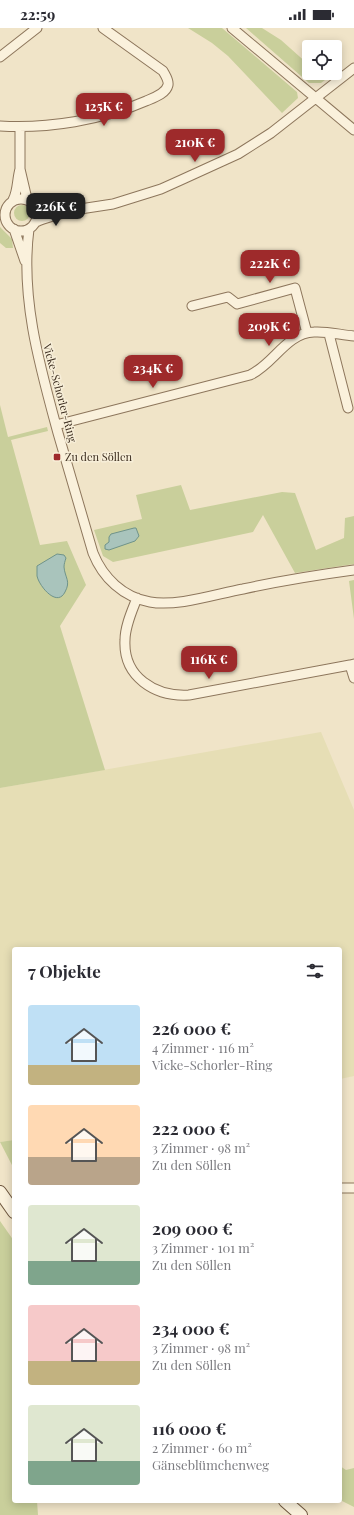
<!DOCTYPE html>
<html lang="de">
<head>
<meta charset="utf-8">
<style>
	:root { --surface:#fff; --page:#f2f2f3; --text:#2b2b33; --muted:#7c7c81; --accent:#9e2a2b }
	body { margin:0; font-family:"Playfair Display",serif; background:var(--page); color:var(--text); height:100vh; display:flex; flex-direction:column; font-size:15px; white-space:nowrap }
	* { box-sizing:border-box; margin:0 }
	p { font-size:13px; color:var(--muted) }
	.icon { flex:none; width:22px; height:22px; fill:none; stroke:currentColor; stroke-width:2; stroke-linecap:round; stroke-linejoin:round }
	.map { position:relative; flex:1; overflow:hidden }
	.panel { position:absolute; left:12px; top:919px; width:330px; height:556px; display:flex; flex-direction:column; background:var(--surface); border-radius:4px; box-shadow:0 2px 10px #0003 }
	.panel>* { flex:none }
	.buttons { position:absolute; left:302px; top:12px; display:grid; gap:8px }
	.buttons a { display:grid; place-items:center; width:40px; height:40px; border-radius:4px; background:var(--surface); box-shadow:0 2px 10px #0003; font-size:20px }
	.price { position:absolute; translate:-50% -34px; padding:0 9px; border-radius:8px; background:var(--accent); color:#fff; font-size:13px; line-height:26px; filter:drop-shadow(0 1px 2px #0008) }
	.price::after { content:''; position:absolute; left:50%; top:24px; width:12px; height:9px; margin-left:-6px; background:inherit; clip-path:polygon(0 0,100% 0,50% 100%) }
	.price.current { background:#222; color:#fff }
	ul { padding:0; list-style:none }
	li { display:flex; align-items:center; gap:12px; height:100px; padding:0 16px }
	li span { display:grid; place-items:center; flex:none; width:112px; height:80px; border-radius:4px; color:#555 }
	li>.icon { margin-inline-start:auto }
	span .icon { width:48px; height:48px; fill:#fffc; stroke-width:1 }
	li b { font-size:17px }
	h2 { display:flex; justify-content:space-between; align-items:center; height:48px; padding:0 16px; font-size:17px }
	.status { display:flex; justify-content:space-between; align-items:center; height:28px; padding:0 20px; background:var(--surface); direction:ltr }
	.status svg { height:11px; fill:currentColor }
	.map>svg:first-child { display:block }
</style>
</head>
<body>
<div class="status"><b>22:59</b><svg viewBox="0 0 49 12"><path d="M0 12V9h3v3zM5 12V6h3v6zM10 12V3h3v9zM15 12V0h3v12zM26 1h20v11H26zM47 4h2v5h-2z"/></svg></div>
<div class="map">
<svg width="354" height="1487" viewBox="0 0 354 1487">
	<rect width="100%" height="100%" fill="#f0e4c8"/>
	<!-- farmland -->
	<path fill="#e6deb5" d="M321,704L354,782V1048L340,1051V921H14V1112L0,1114V760Z"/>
	<!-- green -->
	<path fill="#c9cf9b" d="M188,0H222L297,64L298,70L282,85L228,28L212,15Z
		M246,0H262L281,12L309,37V45H318L325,52L321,55H309Z
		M14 185a8 8 0 1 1 16 0a8 8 0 1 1-16 0Z
		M0,199L12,211L13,220H6L0,215Z
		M0,377L8,409L47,399L48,403L11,412L40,517L67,513L86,557L60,598L105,742L0,760Z
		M181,457L190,482L282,464L295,465L316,522L344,510L345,490L354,488V536L295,545L263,487L253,504L113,534L103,528L94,502L142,491L136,467Z
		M354,552V591L349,553Z
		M14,1112V1141L0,1114Z
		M0,1193L14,1213V1473H37L38,1487H0Z
		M340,1438L346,1442L354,1440V1479L340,1472Z"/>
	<!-- water -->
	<path fill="#a9c4bc" stroke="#6f938a" d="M134,500H136L139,508L135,513L109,522L105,521V517L109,514V509L111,506Z
		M57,526L64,527L66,530C65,533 64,536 64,539C65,550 71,553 65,564C57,580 39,558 37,548C37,545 37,541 37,538Z"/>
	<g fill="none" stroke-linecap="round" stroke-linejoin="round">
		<defs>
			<path id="street" d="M232,0L354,102
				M0,29L37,0
				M0,98C47,101 103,92 146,73C153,70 166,66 168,57C169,52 165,47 163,43L103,0
				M20,99V141L27,171
				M5 187a16 16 0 1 1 32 0a16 16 0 1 1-32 0Z
				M13,172C18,163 17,151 20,141
				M37,181L67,183L113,176L161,161L181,152L238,126L271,105L354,40
				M36,194C46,189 57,188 67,183
				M14,201L25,233
				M29,201C20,270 40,339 58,405C70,445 81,485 93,525C103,550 123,569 150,574C177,579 216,566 243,561C280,553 317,547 354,542
				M192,278L228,269L237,276L295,260L307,305
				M329,306L348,380
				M56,397L250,347C274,336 286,305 314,304C327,303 341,307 354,308
				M137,570C132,583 125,598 125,612C123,649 155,669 189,667L350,637
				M354,636L350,637L354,650
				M340,1160H354"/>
			<path id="secondary" d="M0,1164L14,1184
				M285,1473L301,1487"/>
		</defs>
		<!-- street casing -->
		<use href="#street" stroke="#8d765c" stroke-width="11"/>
		<!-- secondary casing -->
		<use href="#secondary" stroke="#6f573f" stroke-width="14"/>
		<!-- street -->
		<use href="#street" stroke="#faf1dc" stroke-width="9"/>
		<!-- secondary -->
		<use href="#secondary" stroke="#faf1dc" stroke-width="12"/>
	</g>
	<!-- markers -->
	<rect fill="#9e2a2b" stroke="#f7eed8" stroke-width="1.5" x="53" y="425" width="8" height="8" rx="2"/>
	<g text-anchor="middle" stroke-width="3" stroke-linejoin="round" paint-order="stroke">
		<!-- street labels -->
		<g font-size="11" fill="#3d2e20" stroke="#f7eed8">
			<text transform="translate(60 365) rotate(75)" y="4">Vicke-Schorler-Ring</text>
		</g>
		<!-- poi labels -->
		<g font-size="11" fill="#3d2e20" stroke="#f7eed8" text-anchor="start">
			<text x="65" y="433">Zu den Söllen</text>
		</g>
	</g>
</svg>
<div class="buttons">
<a><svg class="icon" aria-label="locate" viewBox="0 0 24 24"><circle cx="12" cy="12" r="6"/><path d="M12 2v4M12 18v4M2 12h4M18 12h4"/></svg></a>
</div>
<b class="price" style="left:104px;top:99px">125K €</b>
<b class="price" style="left:195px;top:135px">210K €</b>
<b class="price current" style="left:56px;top:199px">226K €</b>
<b class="price" style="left:270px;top:256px">222K €</b>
<b class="price" style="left:269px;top:319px">209K €</b>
<b class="price" style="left:153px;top:361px">234K €</b>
<b class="price" style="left:209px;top:652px">116K €</b>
<section class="panel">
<h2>7 Objekte<svg class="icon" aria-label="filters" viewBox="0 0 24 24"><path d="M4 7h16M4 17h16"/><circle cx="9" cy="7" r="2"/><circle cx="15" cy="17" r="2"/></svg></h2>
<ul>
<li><span style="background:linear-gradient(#bfe0f5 75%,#c2b280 0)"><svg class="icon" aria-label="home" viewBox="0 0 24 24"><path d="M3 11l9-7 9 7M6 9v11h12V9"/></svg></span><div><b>226 000 €</b><p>4 Zimmer · 116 m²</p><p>Vicke-Schorler-Ring</p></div></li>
<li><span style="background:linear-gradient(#ffd9b3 65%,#b9a48a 0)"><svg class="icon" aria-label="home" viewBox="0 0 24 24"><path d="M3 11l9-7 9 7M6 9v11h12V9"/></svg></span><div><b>222 000 €</b><p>3 Zimmer · 98 m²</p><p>Zu den Söllen</p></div></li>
<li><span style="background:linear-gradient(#dfe7d0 70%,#7fa58c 0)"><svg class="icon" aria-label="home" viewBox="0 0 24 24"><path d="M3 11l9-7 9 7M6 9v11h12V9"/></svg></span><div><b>209 000 €</b><p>3 Zimmer · 101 m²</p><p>Zu den Söllen</p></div></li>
<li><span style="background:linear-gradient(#f6c9c9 70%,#c2b280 0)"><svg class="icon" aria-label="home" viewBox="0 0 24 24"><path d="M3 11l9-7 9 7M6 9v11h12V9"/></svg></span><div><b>234 000 €</b><p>3 Zimmer · 98 m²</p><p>Zu den Söllen</p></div></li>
<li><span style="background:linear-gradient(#dfe7d0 70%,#7fa58c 0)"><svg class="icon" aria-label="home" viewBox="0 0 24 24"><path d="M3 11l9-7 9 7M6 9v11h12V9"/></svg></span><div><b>116 000 €</b><p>2 Zimmer · 60 m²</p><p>Gänseblümchenweg</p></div></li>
</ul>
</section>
</div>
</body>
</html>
